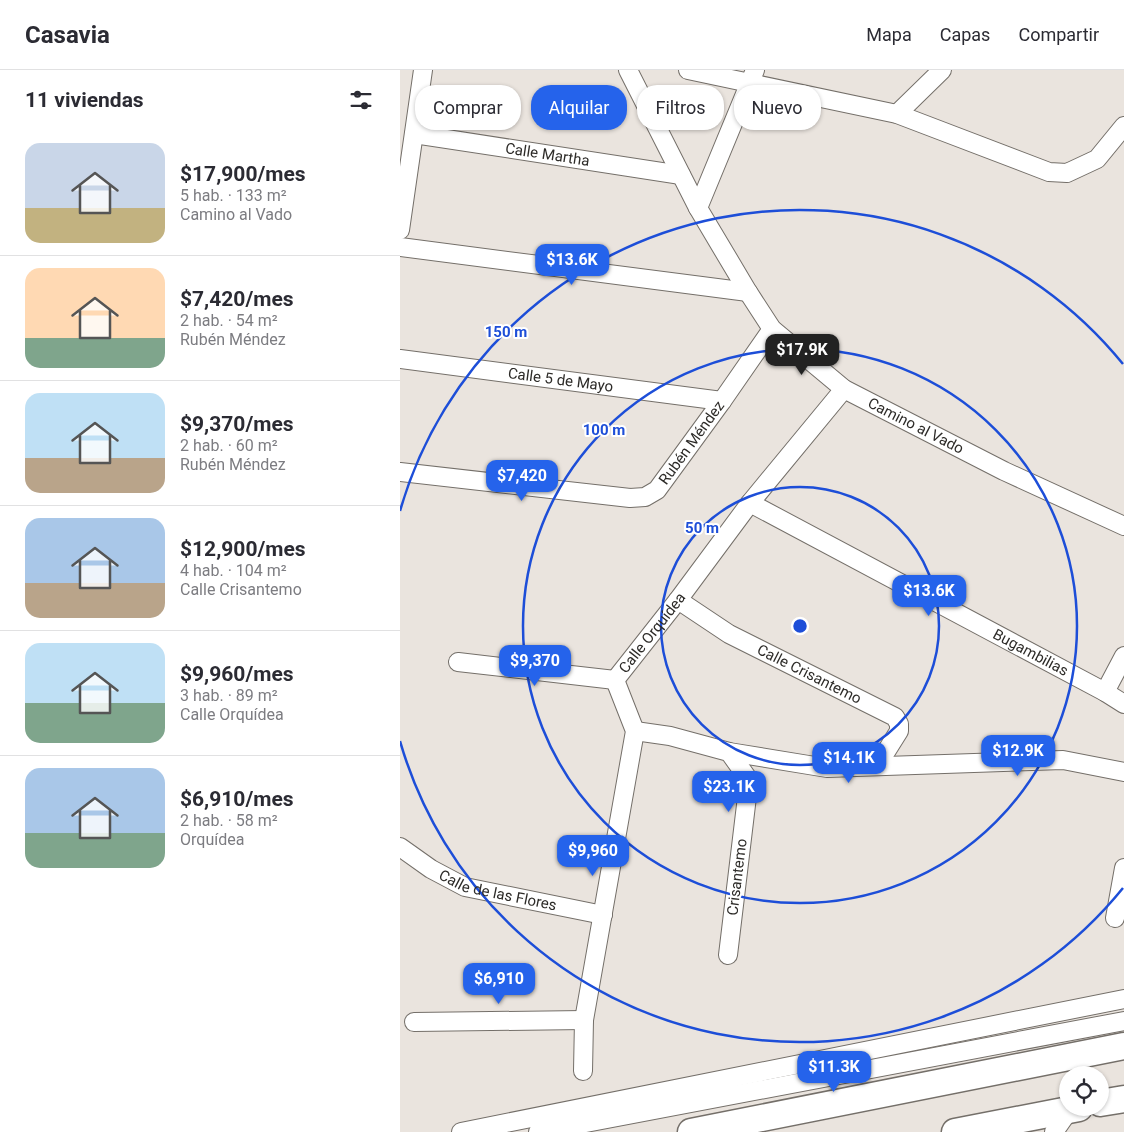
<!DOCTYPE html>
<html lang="es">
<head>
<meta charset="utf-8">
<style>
	:root { --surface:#fff; --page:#f2f2f3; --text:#2b2b33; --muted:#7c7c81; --line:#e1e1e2; --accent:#2563eb }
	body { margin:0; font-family:Roboto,sans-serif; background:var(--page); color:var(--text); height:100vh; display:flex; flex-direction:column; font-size:19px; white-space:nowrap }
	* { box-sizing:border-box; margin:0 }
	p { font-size:16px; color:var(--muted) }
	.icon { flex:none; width:28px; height:28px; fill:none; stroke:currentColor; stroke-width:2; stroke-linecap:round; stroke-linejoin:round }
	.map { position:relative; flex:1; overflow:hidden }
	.drawer { display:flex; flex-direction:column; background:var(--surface); width:400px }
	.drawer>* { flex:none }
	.banner { position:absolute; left:15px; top:15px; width:475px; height:45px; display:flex; gap:10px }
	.tools { position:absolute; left:659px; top:996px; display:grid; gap:10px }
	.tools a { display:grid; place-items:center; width:50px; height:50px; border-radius:50%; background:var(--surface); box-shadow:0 1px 4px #0004; font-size:25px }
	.price { position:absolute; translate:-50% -42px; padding:0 11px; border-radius:10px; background:var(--accent); color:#fff; font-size:16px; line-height:32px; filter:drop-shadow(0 1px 2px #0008) }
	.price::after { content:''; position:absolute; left:50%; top:30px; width:15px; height:11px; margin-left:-8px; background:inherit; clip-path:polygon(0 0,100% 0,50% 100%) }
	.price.selected { background:#222; color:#fff }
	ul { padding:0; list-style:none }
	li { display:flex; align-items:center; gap:15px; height:125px; padding:0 25px }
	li+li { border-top:1px solid var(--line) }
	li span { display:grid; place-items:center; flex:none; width:140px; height:100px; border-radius:15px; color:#555 }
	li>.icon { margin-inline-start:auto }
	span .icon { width:60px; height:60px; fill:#fffc; stroke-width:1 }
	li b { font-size:21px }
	h2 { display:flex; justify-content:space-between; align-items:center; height:60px; padding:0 25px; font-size:21px }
	.tag { padding:0 18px; border-radius:20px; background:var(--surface); box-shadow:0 1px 4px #0004; font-size:18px; line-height:45px }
	.tag.selected { background:var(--accent); color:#fff }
	header { display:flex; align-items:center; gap:30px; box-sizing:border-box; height:70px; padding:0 25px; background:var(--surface); border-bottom:1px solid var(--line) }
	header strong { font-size:24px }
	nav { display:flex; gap:28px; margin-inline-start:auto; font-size:18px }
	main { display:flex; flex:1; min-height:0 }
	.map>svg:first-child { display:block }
</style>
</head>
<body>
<header>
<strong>Casavia</strong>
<nav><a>Mapa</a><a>Capas</a><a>Compartir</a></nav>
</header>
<main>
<section class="drawer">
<h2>11 viviendas<svg class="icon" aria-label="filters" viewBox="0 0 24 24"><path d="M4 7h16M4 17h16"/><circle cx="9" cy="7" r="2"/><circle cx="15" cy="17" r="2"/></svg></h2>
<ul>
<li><span style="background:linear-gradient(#c9d6e8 65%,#c2b280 0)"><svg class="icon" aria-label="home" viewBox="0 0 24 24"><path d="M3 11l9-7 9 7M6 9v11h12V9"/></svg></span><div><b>$17,900/mes</b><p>5 hab. · 133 m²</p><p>Camino al Vado</p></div></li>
<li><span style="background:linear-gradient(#ffd9b3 70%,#7fa58c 0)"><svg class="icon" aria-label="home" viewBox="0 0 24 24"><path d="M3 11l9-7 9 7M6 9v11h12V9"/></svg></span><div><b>$7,420/mes</b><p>2 hab. · 54 m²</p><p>Rubén Méndez</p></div></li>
<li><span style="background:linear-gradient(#bfe0f5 65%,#b9a48a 0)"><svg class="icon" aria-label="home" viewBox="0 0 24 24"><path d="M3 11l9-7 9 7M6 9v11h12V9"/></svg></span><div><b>$9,370/mes</b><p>2 hab. · 60 m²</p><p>Rubén Méndez</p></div></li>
<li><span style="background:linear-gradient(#a9c7e8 65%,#b9a48a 0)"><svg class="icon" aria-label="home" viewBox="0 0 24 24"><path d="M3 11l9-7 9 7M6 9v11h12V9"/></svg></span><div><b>$12,900/mes</b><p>4 hab. · 104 m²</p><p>Calle Crisantemo</p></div></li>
<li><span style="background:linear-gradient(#bfe0f5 60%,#7fa58c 0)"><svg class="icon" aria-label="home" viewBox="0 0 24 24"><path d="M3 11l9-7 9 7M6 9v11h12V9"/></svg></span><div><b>$9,960/mes</b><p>3 hab. · 89 m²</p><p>Calle Orquídea</p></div></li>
<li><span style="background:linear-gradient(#a9c7e8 65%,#7fa58c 0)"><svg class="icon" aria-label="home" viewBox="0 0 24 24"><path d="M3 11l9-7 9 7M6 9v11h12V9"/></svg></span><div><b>$6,910/mes</b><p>2 hab. · 58 m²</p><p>Orquídea</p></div></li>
</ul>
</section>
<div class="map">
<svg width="724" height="1062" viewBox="0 0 724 1062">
	<rect width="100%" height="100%" fill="#eae4de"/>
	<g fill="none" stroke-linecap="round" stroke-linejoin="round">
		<defs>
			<g id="minor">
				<path id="s1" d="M228,0L298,138L348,222L372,259L444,319L604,401L724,456"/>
				<path d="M288,0L497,44L649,102L667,103L697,89L724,56"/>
				<path d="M497,44L542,0"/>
				<path id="s2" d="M14,64L281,105"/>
				<path d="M298,138L355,0"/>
				<path d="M0,160L23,0"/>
				<path d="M0,177L348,222"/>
				<path id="s3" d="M0,289L322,331"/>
				<path id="s4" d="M0,402L230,428L245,427L257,420L322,331L372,259"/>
				<path id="s5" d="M350,433L705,622L724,634"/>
				<path id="s6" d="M278,530L329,564L495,647L499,654V661L477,696"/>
				<path d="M58,592L215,610"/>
				<path id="s7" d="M215,610L278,530L350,433L444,319"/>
				<path d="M705,622L724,586"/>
				<path d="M235,661L270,666L329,682L349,710L328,885"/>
				<path d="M329,682L427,698L663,690L724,702"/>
				<path id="s8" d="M0,777L31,799L65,817L203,845"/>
				<path d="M715,848L724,798"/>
				<path d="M14,952L184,950"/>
				<path d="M183,1001L184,950L235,661L215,610"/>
				<path d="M61,1062L724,929"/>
				<path d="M138,1062L724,951"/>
				<path d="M654,1062L670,1039"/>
			</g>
			<path id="highway" d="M700,1033L724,1029
				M291,1062L724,976
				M555,1062L679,1038"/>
		</defs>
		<!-- minor casing -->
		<use href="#minor" stroke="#746f69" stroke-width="20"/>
		<!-- highway casing -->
		<use href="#highway" stroke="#746f69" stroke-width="29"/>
		<!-- minor -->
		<use href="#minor" stroke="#fff" stroke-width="18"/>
		<!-- highway -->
		<use href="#highway" stroke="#fff" stroke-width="26"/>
	</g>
	<!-- distance rings -->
	<g fill="none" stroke="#1d4ed8" stroke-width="2.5">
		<circle cx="400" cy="556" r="139"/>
		<circle cx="400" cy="556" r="277"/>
		<path d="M723 818A416 416 0 0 1 0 671M0 441A416 416 0 0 1 723 294"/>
	</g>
	<g text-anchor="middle" stroke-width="4" stroke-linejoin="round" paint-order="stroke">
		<!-- street labels -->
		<g font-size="15" fill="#2d2b28" stroke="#fff">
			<text dy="5" stroke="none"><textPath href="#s2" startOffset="135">Calle Martha</textPath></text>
			<text dy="5" stroke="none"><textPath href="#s3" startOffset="162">Calle 5 de Mayo</textPath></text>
			<text dy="5" stroke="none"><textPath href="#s1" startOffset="471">Camino al Vado</textPath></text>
			<text dy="5" stroke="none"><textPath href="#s4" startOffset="319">Rubén Méndez</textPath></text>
			<text dy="5" stroke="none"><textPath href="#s7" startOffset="60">Calle Orquídea</textPath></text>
			<text dy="5" stroke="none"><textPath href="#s5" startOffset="318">Bugambilias</textPath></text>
			<text dy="5" stroke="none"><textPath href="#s6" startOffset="151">Calle Crisantemo</textPath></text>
			<text transform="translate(337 807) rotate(-83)" y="5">Crisantemo</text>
			<text dy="5" stroke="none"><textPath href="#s8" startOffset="109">Calle de las Flores</textPath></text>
		</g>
	</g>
	<circle cx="400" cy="556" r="8" fill="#1d4ed8" stroke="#fff" stroke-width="2.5"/>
	<g font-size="15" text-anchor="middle" font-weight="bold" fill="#1d4ed8" stroke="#fff" stroke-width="4" stroke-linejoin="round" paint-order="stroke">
		<text x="106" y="267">150 m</text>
		<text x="204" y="365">100 m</text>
		<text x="302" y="463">50 m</text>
	</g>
</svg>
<div class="tools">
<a><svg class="icon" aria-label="locate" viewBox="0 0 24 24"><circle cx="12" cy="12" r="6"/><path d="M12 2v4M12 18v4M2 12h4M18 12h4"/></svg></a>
</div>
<b class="price" style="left:172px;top:216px">$13.6K</b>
<b class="price selected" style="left:402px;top:306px">$17.9K</b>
<b class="price" style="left:122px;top:432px">$7,420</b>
<b class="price" style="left:529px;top:547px">$13.6K</b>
<b class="price" style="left:135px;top:617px">$9,370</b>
<b class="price" style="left:618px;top:707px">$12.9K</b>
<b class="price" style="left:449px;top:714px">$14.1K</b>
<b class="price" style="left:329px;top:743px">$23.1K</b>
<b class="price" style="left:193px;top:807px">$9,960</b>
<b class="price" style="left:99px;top:935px">$6,910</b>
<b class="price" style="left:434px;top:1023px">$11.3K</b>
<div class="banner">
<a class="tag">Comprar</a>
<a class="tag selected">Alquilar</a>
<a class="tag">Filtros</a>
<a class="tag">Nuevo</a>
</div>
</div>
</main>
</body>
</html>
